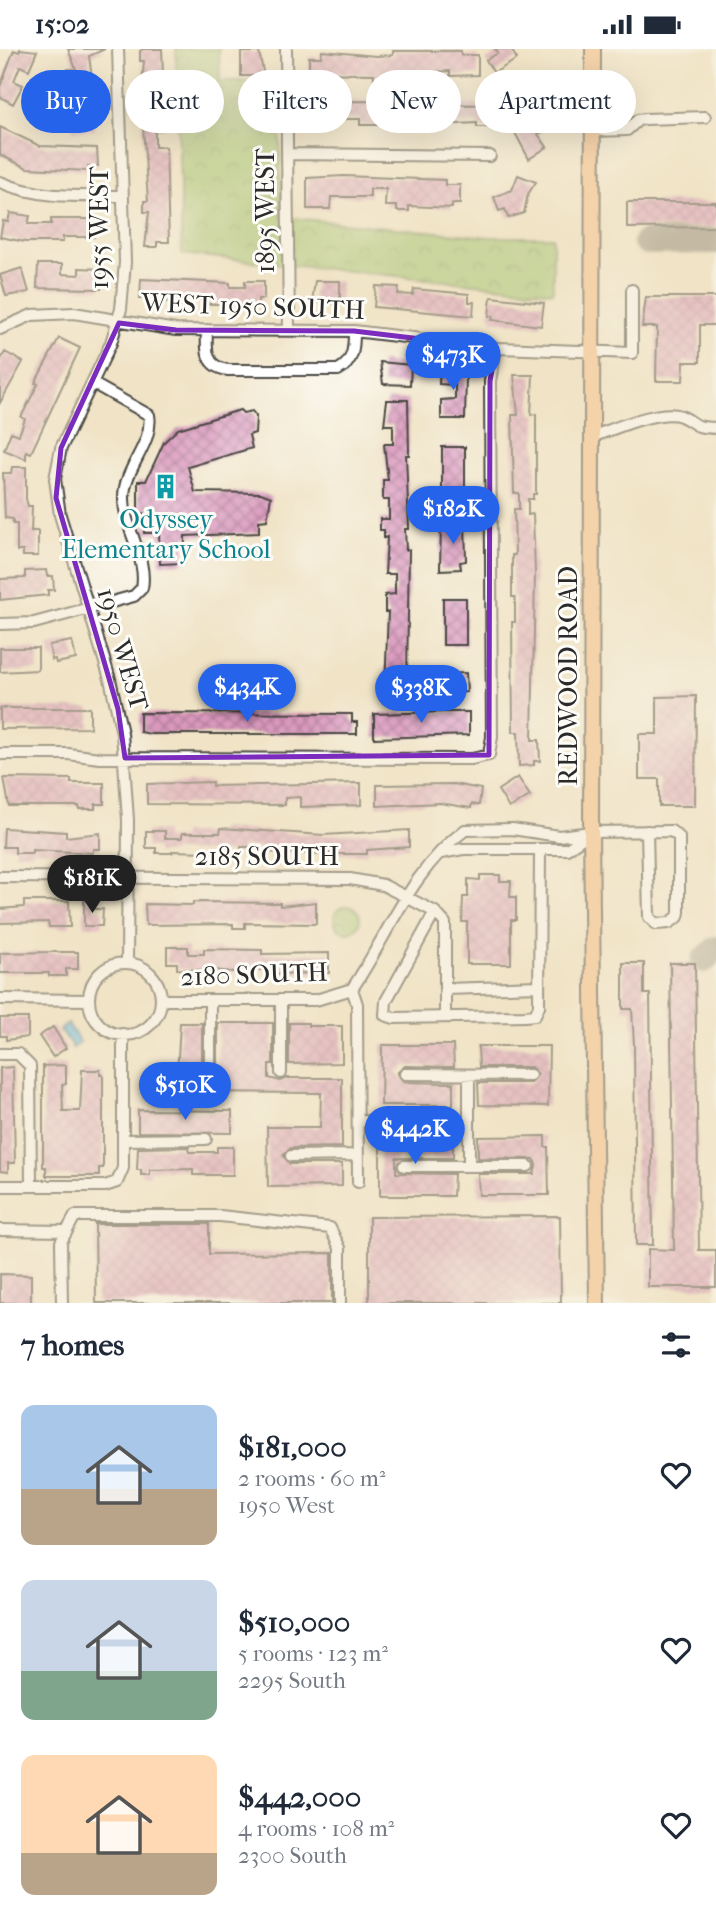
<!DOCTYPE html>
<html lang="en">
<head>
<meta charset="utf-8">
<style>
	:root { --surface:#fff; --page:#f6f6f7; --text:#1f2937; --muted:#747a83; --accent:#2563eb }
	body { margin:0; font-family:"IM FELL French Canon",serif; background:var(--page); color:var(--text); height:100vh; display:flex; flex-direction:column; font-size:26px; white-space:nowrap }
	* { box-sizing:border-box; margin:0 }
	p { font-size:23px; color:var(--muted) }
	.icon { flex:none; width:38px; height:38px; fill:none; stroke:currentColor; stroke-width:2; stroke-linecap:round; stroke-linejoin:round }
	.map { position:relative; height:1254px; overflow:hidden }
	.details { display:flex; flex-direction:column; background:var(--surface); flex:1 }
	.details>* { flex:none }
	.banner { position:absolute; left:21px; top:21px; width:676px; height:63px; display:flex; gap:14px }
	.price { position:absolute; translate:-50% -60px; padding:0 16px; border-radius:24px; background:var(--accent); color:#fff; font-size:23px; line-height:46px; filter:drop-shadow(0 2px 4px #0008) }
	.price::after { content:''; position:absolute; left:50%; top:42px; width:21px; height:16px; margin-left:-10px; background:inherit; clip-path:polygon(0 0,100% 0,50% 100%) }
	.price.current { background:#222; color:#fff }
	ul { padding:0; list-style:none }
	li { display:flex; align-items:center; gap:21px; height:175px; padding:0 21px }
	li span { display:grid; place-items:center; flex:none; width:196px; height:140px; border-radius:14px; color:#555 }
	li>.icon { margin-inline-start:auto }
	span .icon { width:84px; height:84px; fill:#fffc; stroke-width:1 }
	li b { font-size:30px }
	h2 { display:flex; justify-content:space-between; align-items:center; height:84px; padding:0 21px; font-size:30px }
	.tag { padding:0 24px; border-radius:32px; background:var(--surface); box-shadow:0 7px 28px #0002; font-size:24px; line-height:63px }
	.tag.current { background:var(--accent); color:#fff }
	.status { display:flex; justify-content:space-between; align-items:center; height:49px; padding:0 35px; background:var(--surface); direction:ltr }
	.status svg { height:19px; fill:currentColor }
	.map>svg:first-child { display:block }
</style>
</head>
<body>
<div class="status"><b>15:02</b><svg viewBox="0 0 49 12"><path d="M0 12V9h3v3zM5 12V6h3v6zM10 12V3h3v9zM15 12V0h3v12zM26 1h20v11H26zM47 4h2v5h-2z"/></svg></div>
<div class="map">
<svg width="716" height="1254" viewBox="0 0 716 1254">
	<defs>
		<pattern id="park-crowns" width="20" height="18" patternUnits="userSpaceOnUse" patternTransform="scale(1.75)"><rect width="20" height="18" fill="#9dc36d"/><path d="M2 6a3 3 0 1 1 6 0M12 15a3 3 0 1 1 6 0" fill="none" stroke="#809f5a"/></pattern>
		<pattern id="building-cross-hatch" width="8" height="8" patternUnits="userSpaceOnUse" patternTransform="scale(1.75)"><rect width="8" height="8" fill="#da98bd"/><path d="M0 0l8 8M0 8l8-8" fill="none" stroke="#b17c9a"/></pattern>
	</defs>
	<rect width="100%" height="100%" fill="#fdfcf7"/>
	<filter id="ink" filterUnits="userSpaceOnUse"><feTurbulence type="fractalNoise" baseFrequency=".0143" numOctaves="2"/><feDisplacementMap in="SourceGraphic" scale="14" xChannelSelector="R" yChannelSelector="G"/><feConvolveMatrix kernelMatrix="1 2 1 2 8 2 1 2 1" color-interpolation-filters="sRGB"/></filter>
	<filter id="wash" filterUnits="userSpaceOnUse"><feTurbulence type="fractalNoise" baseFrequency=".00686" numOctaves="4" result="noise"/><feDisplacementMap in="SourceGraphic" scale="28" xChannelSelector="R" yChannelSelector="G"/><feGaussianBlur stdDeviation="1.57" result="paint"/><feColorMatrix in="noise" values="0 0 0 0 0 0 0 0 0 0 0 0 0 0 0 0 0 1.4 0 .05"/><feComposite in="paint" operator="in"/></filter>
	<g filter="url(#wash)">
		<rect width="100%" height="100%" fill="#f0e3c6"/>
		<!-- park -->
		<path fill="url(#park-crowns)" stroke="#64774c" stroke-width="2" d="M176,0H219L220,32H280L281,168L489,188H553V243L182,205Z
			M334 870a13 13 0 1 1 26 0a13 13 0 1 1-26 0Z"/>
		<!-- water -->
		<path fill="#68bae4" stroke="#4a7288" stroke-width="2" d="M68,975L80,993L73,999L60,981Z"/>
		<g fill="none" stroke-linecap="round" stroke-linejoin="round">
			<!-- taxiway -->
			<path stroke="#8e8778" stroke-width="26" d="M646,193L716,192
				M704,911L716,900"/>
		</g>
		<g id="blocks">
			<!-- building -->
			<path fill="url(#building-cross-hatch)" d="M20,0L37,2L29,21L20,17L14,32L23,36L13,55L0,48V38L14,1L19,3Z
				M68,0H105L89,7L94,45H88L89,61H94L95,81L72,82L71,56H80V40L69,41L68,20H76Z
				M143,0H162L165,79L155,80V98H166L169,193H157V198H145L149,163H144V152H148L141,48L144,12H140V2Z
				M495,0H511L517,10L494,24L486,11L498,4Z
				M322,2L376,7L393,6V2H461V6H478V26L450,27V22L383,25L382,55L501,56V74H495V78H477V74L418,77L378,72V76H360V70H336V76H324L318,71H308V53L373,52L374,25L309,24V8H321Z
				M241,3H259L264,27H241Z
				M527,71L533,79L538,76L542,83L538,85L547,98L529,110L513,80Z
				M0,78L40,97L97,99L98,117H88V122L27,119L0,106Z
				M518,126L536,133L528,145L524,164L508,169L505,160L499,162L494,148L512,141Z
				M344,127L445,131V136H460V155H452V159L409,157V162H397V157H385L386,140H370V148H331L330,160H307V129Z
				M627,153H716V178L627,179Z
				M10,164L30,167L28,175H51V170H100V184H94V188H63V193H25L0,188L3,172L8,173Z
				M38,215H62V225L79,226V219L101,220V240L37,239Z
				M22,219L29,243L6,247L0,226Z
				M141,230L230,234V238H245V232H264V250H258V255H207V251H190V256H179V251L150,255V249H140Z
				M315,232H340V256L312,253Z
				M376,237L399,238L398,245L413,246L414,240L469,245V253H474L473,267L374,258Z
				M491,248L544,254L541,277L492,271L493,267H489Z
				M646,248H716V276H700V313H684L683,332H656L657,278H642Z
				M59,289L80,299L31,404L26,402V410L4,401L11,383L19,386L25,370L21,368L38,335L35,334Z
				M5,303L23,313L0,354V312Z
				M380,313L411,316L410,336L383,335Z
				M440,315L461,317L460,325L466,326L465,370H441V351L455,350V336L439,335Z
				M514,326H533L531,366L536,365V445H533V450H528V466L533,465L535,524L532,691H539L540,712H534V716L519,717L518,683H513L512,573H515V548H512V506H515L514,460H519V444H514L512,366H518Z
				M387,351H408L409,406H406L409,480H405L406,501H409L407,629H411V638L385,639L388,563H385V546L395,545V525H385L387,488L384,489V481H380V470H389V451H383V431H388L384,395H393V376H384Z
				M240,361L243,364L252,362L256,367L255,384L249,386L252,399L188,418L195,443L261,444L271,448L267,471L259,472V484L185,487L184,514L160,515L159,484H144L143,464L138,463V432H146L164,393L178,380Z
				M442,398H465V445H442Z
				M12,418H26V450L28,457H32L31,482H38V507H23V502H17V475H13V470L5,469L3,424H11Z
				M465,473L466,512L460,513L461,520L440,521L441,474Z
				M46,521L47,527H53L54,541H48V546L0,551V530L25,529V522Z
				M443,549H466V596H443Z
				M72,592L76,610L56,614L55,610L52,611L49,596Z
				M0,599H38V621L0,623Z
				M466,624L467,643L444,644L443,625Z
				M696,647L695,757H659V730H639V685H657V648Z
				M0,659H90V679L0,680Z
				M443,663H469V686L374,689V665Z
				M140,664L352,665V673H357V685H151L140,683Z
				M518,728L530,747L509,759L498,741Z
				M4,729L71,730V734H104V755H95V760H79V757H9Z
				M212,733V737L361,734V756L300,758V748L285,749V756L147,755V735Z
				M454,735L481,740L479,756L472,755L471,759L440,754L377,757V736Z
				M4,779L66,783V788L100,784V800H93V804L32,801V804H15V798H3Z
				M221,779L323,786L409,781V798L367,801V805H337L258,803V798H241V804L172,802V804H156V799H146V782H165V789H182V784H220Z
				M480,826H500V832H511L510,848H516V871H511V915H467V873H462L463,848H468V830L480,831Z
				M24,852H69L70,878H49L48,873L0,874V860L24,858Z
				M84,852H95V860H103L102,877H84Z
				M193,853L280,854V857L316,853V875L245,874V879H233V875L146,876L145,855L193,856Z
				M167,898H188V905H204V900L262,901V905L329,904V924L266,925L267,921H249V925L215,921L214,927L203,926V921L177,920V914H167Z
				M53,903H78V920H66V927H49V924H0V904Z
				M623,914H644V945H650L653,1196H636L634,996L632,960H623Z
				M670,914H695L699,1201H716V1238H648V1200L674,1201Z
				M0,969H28V988L6,991V987H0Z
				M180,974H202V1024L207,1031H213L218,1025V974H273V1015H269V1029L280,1032L287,1029H342V1098L291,1099L283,1106L290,1115H342V1137L268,1138L267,1078H320L321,1044L176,1043Z
				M289,974H308V977H342V1014L289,1015Z
				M53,978L66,999L53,1008L39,987Z
				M382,996H453L454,1018L405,1017L397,1024L404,1033L453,1034V1056H381Z
				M478,997H549L548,1057L479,1056L478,1034H531L538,1025L531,1018H479Z
				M66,1016V1035L62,1036L63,1062H80L82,1021H100V1026H103V1119H99V1127H46V1118H43V1017Z
				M13,1018L15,1114H8V1123L0,1122V1019Z
				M138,1061L232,1062V1084L138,1083Z
				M380,1087H453V1109H396V1124L454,1125L453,1147H380Z
				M545,1087V1098H548L549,1146H479L478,1125H534L536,1116L534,1110L478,1109V1088Z
				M189,1098V1103H217V1098H233V1126H193V1120L150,1121V1126H141V1121H137L138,1099Z
				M560,1167L561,1254H369V1168Z
				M95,1175H209V1205L332,1204V1254H96Z
				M0,1225L31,1226V1254H0Z"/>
		</g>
	</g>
	<g filter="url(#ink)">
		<use href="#blocks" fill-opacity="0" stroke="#494742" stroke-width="2"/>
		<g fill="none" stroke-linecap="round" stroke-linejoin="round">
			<defs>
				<path id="minor" d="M118,0L125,213L121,260L111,294L61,399L55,430L60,466L110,630L122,684L128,771L127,914
					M286,0L289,281
					M593,82L627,81L638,71L645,70L705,68
					M288,105L490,107
					M0,133C40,150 80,147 123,147
					M0,280L32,266L74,264L176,281L354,282L498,299L632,304V241
					M207,281C206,301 205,318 228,321H338C354,313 354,298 354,282
					M594,387C614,380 660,359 681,367C699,375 690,378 716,379
					M0,575L34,574L134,547L142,539C148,509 123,478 124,448C124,419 154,394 149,366L92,334
					M0,705H68L100,709L472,710L489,706L492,688L490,332L496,299
					M441,804L463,800H567L587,786
					M0,828L350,830L383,836L435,863L386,952L385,966L394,969L525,967L535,966L539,957L540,800
					M435,863L445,874V968
					M89 950a36 36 0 1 1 72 0a36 36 0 1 1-72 0Z
					M352,940L357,955L358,1133
					M445,940L539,937
					M0,950L89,951
					M161,951H316L352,940C389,885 410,822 465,781L512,780L559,787L591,783L671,782L679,788V863L678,868L669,874L656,875L649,868L647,782
					M0,1005H18L30,1017L31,1137
					M210,1024V951
					M281,1024V951
					M405,1025L530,1026
					M358,1072L469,1073
					M123,1091L206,1090
					M291,1107L358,1106
					M404,1117H528
					M469,1117V1026
					M0,1137H105L117,1133L123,1119V985
					M0,1181L66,1182
					M62,1254L61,1193L75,1167H220L330,1179L340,1199V1254"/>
				<path id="major" d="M593,0L591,783L597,1254"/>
			</defs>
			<!-- minor casing -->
			<use href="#minor" stroke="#494742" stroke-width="14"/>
			<!-- major casing -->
			<use href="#major" stroke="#494742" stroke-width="18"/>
			<!-- minor -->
			<use href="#minor" stroke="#fff" stroke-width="10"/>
			<!-- major -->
			<use href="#major" stroke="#f8bd88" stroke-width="14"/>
		</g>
	</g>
	<!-- marked area -->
	<path d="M0 0H716V1254H0ZM119,274L176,281L354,282L496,299L490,332L489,706L125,709L118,660L56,449L61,399Z" fill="#f0e3c6" fill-opacity=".55" fill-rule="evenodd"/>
	<path fill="none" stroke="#7b2cbf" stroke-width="5" stroke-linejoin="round" d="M119,274L176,281L354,282L496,299L490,332L489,706L125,709L118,660L56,449L61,399Z"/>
	<!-- icons -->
	<defs>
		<symbol id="building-bare" viewBox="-9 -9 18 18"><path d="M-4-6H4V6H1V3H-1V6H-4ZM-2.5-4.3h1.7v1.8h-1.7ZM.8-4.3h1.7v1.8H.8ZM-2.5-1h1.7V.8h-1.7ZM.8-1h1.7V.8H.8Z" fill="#0f9aa8" stroke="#fdfcf7" stroke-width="2.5" paint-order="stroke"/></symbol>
	</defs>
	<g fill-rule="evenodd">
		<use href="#building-bare" x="148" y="420" width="35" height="35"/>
	</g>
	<g text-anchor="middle" stroke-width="6" stroke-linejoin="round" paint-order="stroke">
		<!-- street labels -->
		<g font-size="26" fill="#2b2b2b" stroke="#fdfcf7">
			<text transform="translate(265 162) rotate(-90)" y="9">1895 WEST</text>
			<text transform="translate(99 179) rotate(-90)" y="9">1955 WEST</text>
			<text transform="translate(253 257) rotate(2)" y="9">WEST 1950 SOUTH</text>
			<text transform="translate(123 600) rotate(74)" y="9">1950 WEST</text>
			<text transform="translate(568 627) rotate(-90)" y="9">REDWOOD ROAD</text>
			<text x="267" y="816">2185 SOUTH</text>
			<text transform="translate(254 925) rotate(-2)" y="9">2180 SOUTH</text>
		</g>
		<!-- culture labels -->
		<g font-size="26" fill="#0d838f" stroke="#fdfcf7">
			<text x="166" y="479">Odyssey<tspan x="166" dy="30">Elementary School</tspan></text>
		</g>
	</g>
</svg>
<b class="price" style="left:453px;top:343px">$473K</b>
<b class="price" style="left:453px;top:497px">$182K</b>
<b class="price" style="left:247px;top:675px">$434K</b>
<b class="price" style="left:421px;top:676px">$338K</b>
<b class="price current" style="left:92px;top:866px">$181K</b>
<b class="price" style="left:185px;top:1073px">$510K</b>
<b class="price" style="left:415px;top:1117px">$442K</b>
<div class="banner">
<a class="tag current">Buy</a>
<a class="tag">Rent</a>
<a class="tag">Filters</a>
<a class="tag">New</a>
<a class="tag">Apartment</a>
</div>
</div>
<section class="details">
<h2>7 homes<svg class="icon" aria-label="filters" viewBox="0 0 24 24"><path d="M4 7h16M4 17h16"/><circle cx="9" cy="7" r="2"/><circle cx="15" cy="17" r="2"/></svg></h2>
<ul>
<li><span style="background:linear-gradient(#a9c7e8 60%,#b9a48a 0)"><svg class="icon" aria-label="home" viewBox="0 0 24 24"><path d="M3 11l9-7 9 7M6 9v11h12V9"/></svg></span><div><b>$181,000</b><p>2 rooms · 60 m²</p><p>1950 West</p></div><svg class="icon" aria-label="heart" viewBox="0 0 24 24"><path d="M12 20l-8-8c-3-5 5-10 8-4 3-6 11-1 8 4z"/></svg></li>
<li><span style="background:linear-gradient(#c9d6e8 65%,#7fa58c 0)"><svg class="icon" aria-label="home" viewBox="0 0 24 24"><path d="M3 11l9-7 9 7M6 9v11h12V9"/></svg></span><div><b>$510,000</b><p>5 rooms · 123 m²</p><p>2295 South</p></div><svg class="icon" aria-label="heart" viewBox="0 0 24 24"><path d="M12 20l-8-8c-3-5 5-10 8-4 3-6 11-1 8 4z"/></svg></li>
<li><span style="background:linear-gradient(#ffd9b3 70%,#b9a48a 0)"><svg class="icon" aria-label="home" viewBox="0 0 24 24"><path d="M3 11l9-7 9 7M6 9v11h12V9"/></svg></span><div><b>$442,000</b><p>4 rooms · 108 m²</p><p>2300 South</p></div><svg class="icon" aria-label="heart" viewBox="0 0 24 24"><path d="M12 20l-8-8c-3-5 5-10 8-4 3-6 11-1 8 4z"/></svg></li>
</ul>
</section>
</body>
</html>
